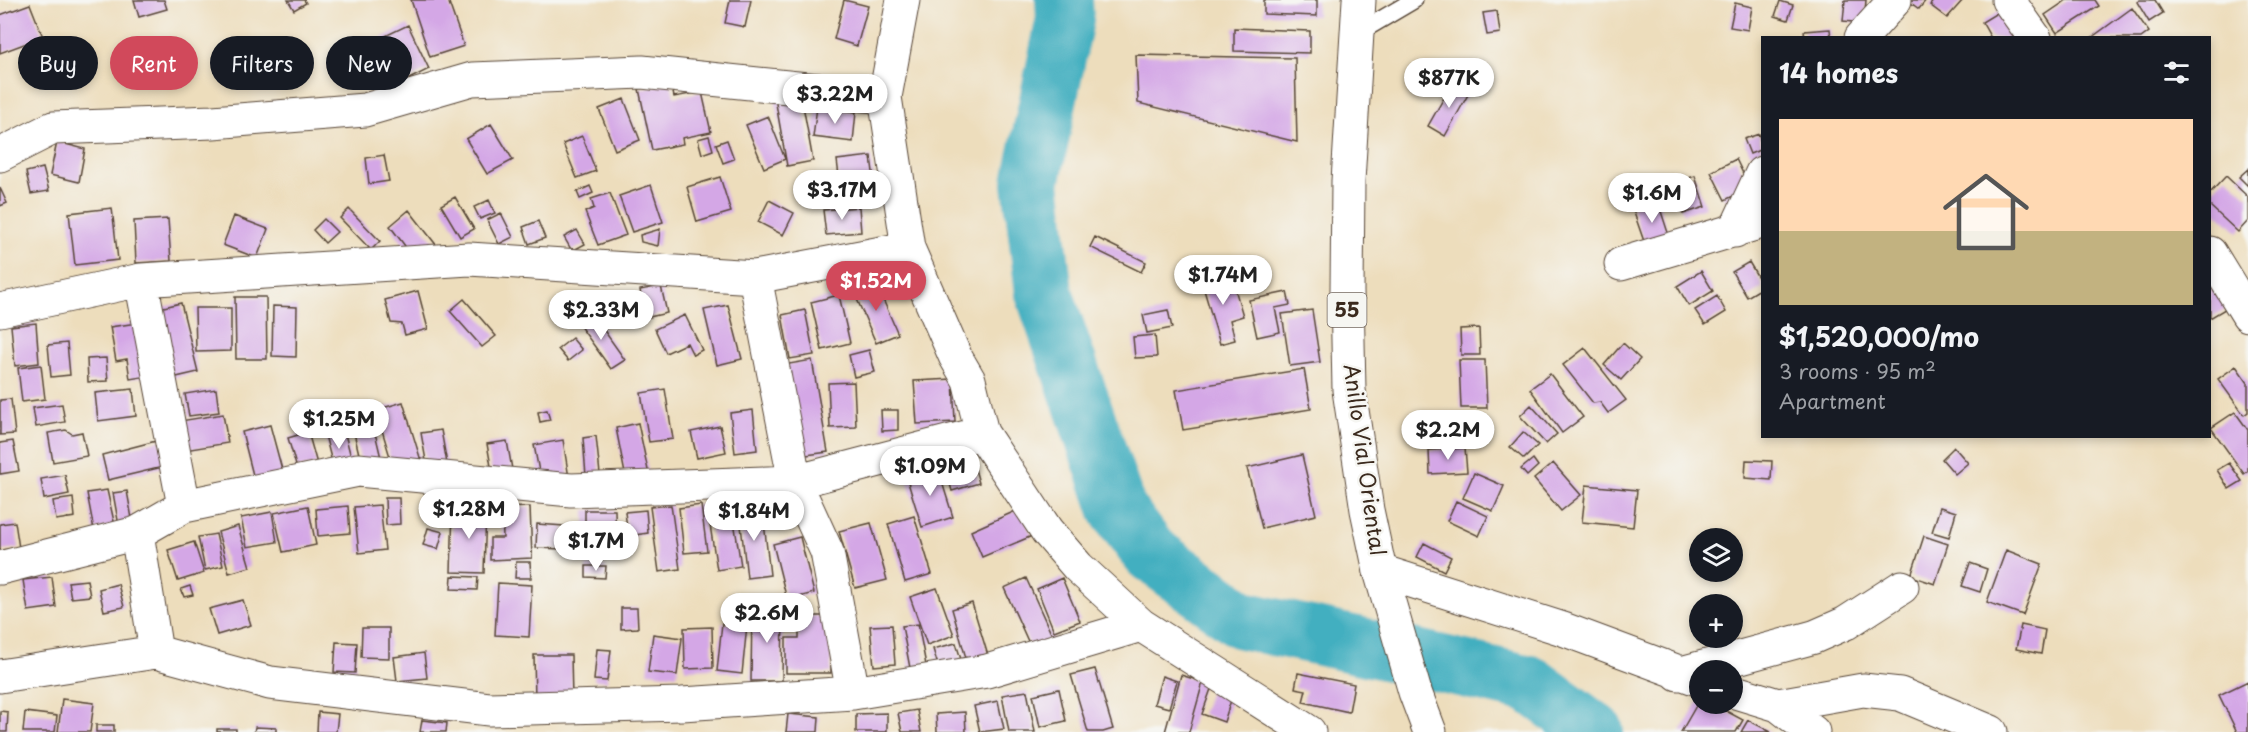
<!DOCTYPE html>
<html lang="en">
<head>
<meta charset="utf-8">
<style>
	:root { --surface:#171b24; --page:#242831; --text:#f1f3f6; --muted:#9ea1a6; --accent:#d1495b }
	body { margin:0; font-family:"Playpen Sans",sans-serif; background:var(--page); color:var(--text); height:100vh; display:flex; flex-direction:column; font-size:22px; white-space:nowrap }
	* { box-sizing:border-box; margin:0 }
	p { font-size:20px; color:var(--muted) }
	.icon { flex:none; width:33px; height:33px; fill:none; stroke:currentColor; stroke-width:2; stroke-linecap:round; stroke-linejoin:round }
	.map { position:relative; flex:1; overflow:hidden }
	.panel { position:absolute; left:1761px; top:36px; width:450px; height:402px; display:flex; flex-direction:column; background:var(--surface); border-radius:0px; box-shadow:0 3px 9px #0003 }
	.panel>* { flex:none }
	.top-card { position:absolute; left:18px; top:36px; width:570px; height:54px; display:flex; gap:12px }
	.buttons { position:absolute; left:1689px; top:528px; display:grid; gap:12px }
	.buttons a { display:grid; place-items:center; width:54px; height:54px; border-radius:50%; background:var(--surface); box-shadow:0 3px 9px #0003; font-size:30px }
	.price { position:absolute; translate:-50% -51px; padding:0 14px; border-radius:21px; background:#fff; color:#222; font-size:20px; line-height:39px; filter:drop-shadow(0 2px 3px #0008) }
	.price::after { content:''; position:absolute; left:50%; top:36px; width:18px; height:14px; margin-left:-9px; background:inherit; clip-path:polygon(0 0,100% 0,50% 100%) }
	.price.selected { background:var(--accent); color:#fff }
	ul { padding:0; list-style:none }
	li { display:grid; align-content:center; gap:12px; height:318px; padding:0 18px }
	li span { display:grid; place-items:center; height:186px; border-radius:0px; color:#555 }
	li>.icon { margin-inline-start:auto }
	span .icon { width:108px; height:108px; fill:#fffc; stroke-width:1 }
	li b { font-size:26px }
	h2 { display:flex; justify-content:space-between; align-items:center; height:72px; padding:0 18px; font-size:26px }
	.pill { padding:0 21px; border-radius:27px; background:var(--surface); box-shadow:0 3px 9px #0003; font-size:21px; line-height:54px }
	.pill.selected { background:var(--accent); color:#fff }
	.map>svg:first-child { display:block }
</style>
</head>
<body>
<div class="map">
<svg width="2248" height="732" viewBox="0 0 2248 732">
	<rect width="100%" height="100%" fill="#f6f6f2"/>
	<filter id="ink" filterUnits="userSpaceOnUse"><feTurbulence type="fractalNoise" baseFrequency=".0167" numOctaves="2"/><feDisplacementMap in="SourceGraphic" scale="12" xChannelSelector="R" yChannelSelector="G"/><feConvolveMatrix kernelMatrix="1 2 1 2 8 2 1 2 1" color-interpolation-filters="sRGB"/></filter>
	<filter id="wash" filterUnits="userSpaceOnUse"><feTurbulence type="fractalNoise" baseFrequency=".008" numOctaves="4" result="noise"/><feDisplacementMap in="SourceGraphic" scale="24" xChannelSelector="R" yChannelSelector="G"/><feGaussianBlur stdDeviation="1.35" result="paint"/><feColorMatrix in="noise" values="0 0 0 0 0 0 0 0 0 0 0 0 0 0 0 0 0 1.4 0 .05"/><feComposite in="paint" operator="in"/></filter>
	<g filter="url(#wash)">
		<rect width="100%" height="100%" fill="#edddbc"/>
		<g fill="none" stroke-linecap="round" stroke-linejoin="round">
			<!-- river -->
			<path stroke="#42afc0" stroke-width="58" d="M1064,0L1065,19L1031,183L1044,293L1118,510L1150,553L1242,620L1412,657L1530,684L1595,732"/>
		</g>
		<g id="blocks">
			<!-- building -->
			<path fill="#d4a7e6" d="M134,0H164L167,9L139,17Z
				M288,0H304L306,3L294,10Z
				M411,0H448L464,46L430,57Z
				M730,0H751L745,27L725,23Z
				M844,0L868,6L857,46L834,39Z
				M1264,0H1317V16L1264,14Z
				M1845,0H1866L1864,23L1843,21Z
				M1907,0H1926L1919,9Z
				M1934,0H1963L1947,18L1930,5Z
				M2067,0H2095L2099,6L2057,33L2045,15Z
				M2140,0H2155L2163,13L2149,22L2137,2Z
				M1780,1L1793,5L1788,20L1775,16Z
				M1735,3L1752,7L1748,30L1730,27Z
				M30,4L43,37L0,53V15Z
				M2005,8L2019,33L2012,38H1991L1982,22Z
				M2132,8L2149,32L2141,38H2091Z
				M1497,11L1500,33L1487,35L1483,13Z
				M408,25L429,69L403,82L381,38Z
				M1234,28L1310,31V53L1234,51Z
				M1830,29L1831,38H1805L1804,31Z
				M1136,55L1295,58L1297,142L1138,103Z
				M1453,82L1470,91L1445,136L1428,126Z
				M671,83L674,97L702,92L711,132L682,138L683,144L652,150L639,89Z
				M801,94L813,161L787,166L775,98Z
				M624,99L640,140L615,150L599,109Z
				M817,107L856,112L853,142L813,137Z
				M768,116L785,159L764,168L746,125Z
				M491,124L513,160L487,174L466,139Z
				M1759,134L1762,149L1750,154L1744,139Z
				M582,136L596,171L577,178L563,144Z
				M709,136L713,150L702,154L698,139Z
				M727,140L734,159L723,163L716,144Z
				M57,142L85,149L79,182L50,175Z
				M384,155L389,181L369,184L366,158Z
				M871,156L876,197L842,201L837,160Z
				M1736,159L1750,188L1725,200L1711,172Z
				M43,168L49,191L31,194L26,172Z
				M2248,169V186L2239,177Z
				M1695,176L1705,207L1683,214L1673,183Z
				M2226,176L2248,197V221L2238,232L2210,206V193Z
				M720,177L731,212L697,222L687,187Z
				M651,185L663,222L632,232L619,196Z
				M590,186L593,193L580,199L577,192Z
				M0,188L7,203L0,206Z
				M610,193L626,235L598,245L585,212L594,208L591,199Z
				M455,197L474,229L460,237L441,205Z
				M1657,199L1671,242L1647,250L1632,207Z
				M489,200L495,213L480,219L474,207Z
				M769,200L794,213L783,235L758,222Z
				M859,207L861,232L826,235L823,210Z
				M112,208L118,260L75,265L69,213Z
				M349,209L380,241L371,250L340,218Z
				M409,210L437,246L417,262L390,226Z
				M501,213L513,237L499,244L487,220Z
				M234,216L268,229L257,258L223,245Z
				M168,219L171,261L136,263L134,221Z
				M324,219L337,232L325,243L313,230Z
				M538,221L545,238L529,244L523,227Z
				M660,229L658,246L641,242L640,235Z
				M577,230L585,244L572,251L564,237Z
				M1095,237L1146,262L1141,272L1090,247Z
				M1749,262L1762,284V288L1747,297L1732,272Z
				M1701,271L1713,291L1689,306L1677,286Z
				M2210,272L2230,306L2210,318Z
				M1231,275L1243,316L1230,320L1235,340L1220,344L1202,283Z
				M875,281L898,334L876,343L853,290Z
				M661,286L667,313L645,318L640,290Z
				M418,291L428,329L405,335L402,324L391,323L385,300Z
				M1287,292L1290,305L1275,308L1280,332L1257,337L1249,300Z
				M839,295L850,343L822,350L811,302Z
				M1717,296L1726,312L1705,325L1695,310Z
				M235,297H266L267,359H236Z
				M464,299L496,336L482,347L450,311Z
				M181,303L198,372L172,378L155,309Z
				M728,305L742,359L717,365L704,310Z
				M273,306L297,307L296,357L272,356Z
				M195,308H231V351L196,352Z
				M805,310L814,355L790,359L782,315Z
				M1168,310L1172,328L1147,333L1143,315Z
				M1312,310L1320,362L1290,366L1282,314Z
				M591,312L625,360L611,369L577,322Z
				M685,315L702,350L693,355L687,343L666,353L655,329Z
				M144,322L154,375L130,379L127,359L116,361L110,327Z
				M36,323L39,363L15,366L11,326Z
				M1479,328L1480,355H1461L1460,329Z
				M1155,335L1157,357L1135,358L1133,337Z
				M572,338L582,350L568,361L558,349Z
				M67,343L70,375L51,377L48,345Z
				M1623,343L1640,359L1621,380L1604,365Z
				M1585,348L1626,400L1608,413L1600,402L1593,403L1563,365Z
				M869,350L875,372L854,377L849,355Z
				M106,358L108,381L88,382L87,359Z
				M812,360L828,452L799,456L783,365Z
				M1459,360H1485L1487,408H1461Z
				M41,365L45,399L22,402L18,368Z
				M2236,366L2248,383V412L2244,415L2218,379Z
				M1304,369L1311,409L1183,430L1176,390Z
				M1550,374L1583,417L1562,433L1530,389Z
				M953,379L955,422L917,424L914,381Z
				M854,382L856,427L830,428L828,383Z
				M133,389L136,416L98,421L95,393Z
				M216,389L219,412L189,416L185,394Z
				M665,389L673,439L649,442L641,393Z
				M11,399L15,434L0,435V400Z
				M403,402L422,464L393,467L376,410Z
				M62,404L65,422L36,427L33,408Z
				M1531,405L1557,434L1546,444L1520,416Z
				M547,410L550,420L540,422L538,412Z
				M753,410L757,450L735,453L730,413Z
				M881,410H898V430L882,431Z
				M2235,412L2248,430V471L2244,474L2211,428Z
				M223,414L228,443L185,450L180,421Z
				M372,420L381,458L361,463L352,424Z
				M638,423L649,475L626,479L616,428Z
				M270,425L284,477L255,483L242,432Z
				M720,426L726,452L697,458L691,432Z
				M66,430L72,434L82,432L87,456L53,462L48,433Z
				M344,430L353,465L334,470L325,435Z
				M441,430L448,469L428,472L421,433Z
				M308,432L317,464L297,469L288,438Z
				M1523,432L1538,445L1524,459L1510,447Z
				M596,436L600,474L586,476L583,438Z
				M160,440L167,466L108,480L102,455Z
				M563,440L569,478L541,482L534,445Z
				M13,441L19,471L0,474V443Z
				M507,441L512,469L492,472L487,444Z
				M1954,447L1968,463L1955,474L1942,459Z
				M1465,448L1467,472L1430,474L1429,450Z
				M971,455L979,483L952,491L944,463Z
				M1302,455L1316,515L1262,528L1247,468Z
				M1533,459L1538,466L1527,476L1521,469Z
				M1746,460L1772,461L1771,480L1745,478Z
				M1553,463L1581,495L1561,511L1534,479Z
				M2229,463L2242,481L2229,489L2217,470Z
				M937,466L953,517L922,527L906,476Z
				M1474,473L1504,486L1493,511L1463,498Z
				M65,475L69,494L44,499L41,479Z
				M1586,485L1637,490L1633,527L1582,522Z
				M107,490L115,526L94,530L87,493Z
				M127,491L133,524L119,526L113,493Z
				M73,498L75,517L56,520L53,501Z
				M385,498H399L400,524L386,525Z
				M1456,501L1488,516L1479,536L1447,521Z
				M380,505L385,550L359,553L354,507Z
				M671,505L680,569L659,572L650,507Z
				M701,505L707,551L684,553L679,508Z
				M762,505L770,575L747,578L739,508Z
				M308,506L316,545L283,552L274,513Z
				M348,506L350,533L318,536L316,509Z
				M453,507L486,508L484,573L451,572Z
				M530,507L532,558L490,560V538H503L502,508Z
				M1940,507L1956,512L1949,537L1932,532Z
				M732,508L741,566L717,570L708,512Z
				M1020,509L1032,536L982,557L971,531Z
				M585,510H615L616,547H585Z
				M646,510L648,533L628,536L625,512Z
				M272,512L277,542L247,547L241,518Z
				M914,516L932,574L905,582L888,524Z
				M15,522L19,548L0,550V524Z
				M871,523L887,580L855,588L839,531Z
				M537,524L564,526L563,549L536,548Z
				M238,526L250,567L229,573L218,532Z
				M428,528L443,532L438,549L423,545Z
				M216,534L223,566L205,570L198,537Z
				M1924,536L1948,544L1935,584L1911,576Z
				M800,537L814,593L787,600L773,544Z
				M194,542L204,573L178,581L168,550Z
				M1424,543L1451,557L1444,571L1417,557Z
				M2006,550L2042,564L2023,615L1987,602Z
				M516,562H530L531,578H515Z
				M1970,563L1987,569L1980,592L1962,586Z
				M586,566H606L605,578L586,577Z
				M452,576L478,577L477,590L451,589Z
				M52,577L56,607L28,611L23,580Z
				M1026,578L1054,640L1032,650L1004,588Z
				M1062,578L1080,621L1054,631L1037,589Z
				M87,580L90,596L71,598L68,582Z
				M498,583L532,585L529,637L495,635Z
				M118,584L124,607L104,611L99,589Z
				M190,586L193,595L184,597L181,589Z
				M937,588L954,635L927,645L910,597Z
				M243,600L251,625L217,635L209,609Z
				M972,603L989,659L968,665L952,609Z
				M752,606L783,607L782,681H751Z
				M621,608H637L638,628L621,629Z
				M799,616H831V673H786V638H799Z
				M722,623L747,625L742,674L717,671Z
				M918,624L926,665L910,668L902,626Z
				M892,625L895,664L874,666L870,626Z
				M2021,625L2045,630L2041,654L2016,649Z
				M712,627L713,668L685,669L684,628Z
				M362,628H389V658L361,657Z
				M653,634L682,638L677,675L648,672Z
				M336,642L357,643L355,673L334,672Z
				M956,643L963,666L940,672L933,649Z
				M597,649L611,650L607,681L594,680Z
				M424,653L427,678L397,681L394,657Z
				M534,655H571L572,699H535Z
				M1095,669L1113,729L1103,732H1088L1071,675Z
				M1298,673L1354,684L1349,712L1303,702L1306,690L1295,688Z
				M1181,675L1203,682L1189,732H1165Z
				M1162,676L1177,681L1169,708L1154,704Z
				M2248,681V732H2237L2219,695Z
				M1059,689L1066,721L1040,727L1033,695Z
				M1211,689L1232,697L1224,722L1202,714Z
				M1027,691L1035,732H1009L1002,695Z
				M62,699L94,703L90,732H58Z
				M1700,699V704H1713L1743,720L1736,732H1681Z
				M998,701L1004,729L980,732L974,706Z
				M917,710L921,732H902L898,713Z
				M0,711L8,712L7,732H0Z
				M25,712L57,716L55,732H23Z
				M318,712L338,714L336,732H317Z
				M965,712L966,732H937L936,714Z
				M887,713V732H856V714Z
				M788,714L819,717L818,732H786Z
				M422,720L447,723L446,732H420Z
				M1748,720L1771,732H1741Z
				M96,725H114V732H96Z
				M255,727L276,728V732H254Z
				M217,729H236V732H217Z"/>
		</g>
	</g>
	<g filter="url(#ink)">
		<use href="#blocks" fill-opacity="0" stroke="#564536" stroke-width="1.5"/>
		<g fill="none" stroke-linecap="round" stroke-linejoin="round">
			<defs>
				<path id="lane" d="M1358,33L1414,0"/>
				<path id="street" d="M903,0L885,97L908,248L955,356L969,380L982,433L1047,531L1078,567L1141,625L1309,732
					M2008,0L2035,38
					M1861,38L1895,0
					M0,155L53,128L213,122L365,110L472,79L642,72L885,97
					M1735,231L1762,173
					M2210,253L2248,315
					M1621,264L1762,222
					M755,277L795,482L827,552L853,693
					M141,280L184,506
					M0,310L141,280L469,259L755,277L908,248
					M137,533L156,652
					M0,568L137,533L184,506L358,470L571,490L795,482L982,433
					M1380,571L1563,629L1700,680
					M1678,674L1814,637L1846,623L1902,587
					M0,676L156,652L270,683L489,709L682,704L853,693L987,671L1141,625
					M1732,691L1778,705L1813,732
					M1778,705L1863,690L1900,694L1991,732"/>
				<path id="highway" d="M1359,0L1348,181L1347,291L1349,390L1367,510L1380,571L1415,692L1430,732"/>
			</defs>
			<!-- lane casing -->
			<use href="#lane" stroke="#564536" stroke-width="19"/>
			<!-- street casing -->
			<use href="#street" stroke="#564536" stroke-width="35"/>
			<!-- highway casing -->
			<use href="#highway" stroke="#564536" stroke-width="35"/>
			<!-- lane -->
			<use href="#lane" stroke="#fff" stroke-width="16"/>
			<!-- street -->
			<use href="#street" stroke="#fff" stroke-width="33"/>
			<!-- highway -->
			<use href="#highway" stroke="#fff" stroke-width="33"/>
		</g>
	</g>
	<g text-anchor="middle" stroke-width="5" stroke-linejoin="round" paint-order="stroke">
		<!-- shield labels -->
		<rect fill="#f6f6f2" stroke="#73675e" stroke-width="1.5" x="1327.5" y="293" width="39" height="34" rx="4.5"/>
		<g font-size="20" font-weight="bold" fill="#3b2a1e">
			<text x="1347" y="317">55</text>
		</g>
		<!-- street labels -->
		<g font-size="21" fill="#3b2a1e" stroke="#f6f6f2">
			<text transform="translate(1364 460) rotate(82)" y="7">Anillo Vial Oriental</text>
		</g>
	</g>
</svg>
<div class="buttons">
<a><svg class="icon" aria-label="layers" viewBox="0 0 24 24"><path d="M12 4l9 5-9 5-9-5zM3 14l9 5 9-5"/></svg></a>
<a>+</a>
<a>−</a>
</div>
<b class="price" style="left:1449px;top:109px">$877K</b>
<b class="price" style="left:835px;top:125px">$3.22M</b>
<b class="price" style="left:842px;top:221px">$3.17M</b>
<b class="price" style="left:1652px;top:224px">$1.6M</b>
<b class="price" style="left:1223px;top:306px">$1.74M</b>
<b class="price selected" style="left:876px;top:312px">$1.52M</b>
<b class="price" style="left:601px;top:341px">$2.33M</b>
<b class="price" style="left:339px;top:450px">$1.25M</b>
<b class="price" style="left:1448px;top:461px">$2.2M</b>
<b class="price" style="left:930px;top:497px">$1.09M</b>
<b class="price" style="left:469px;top:540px">$1.28M</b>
<b class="price" style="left:754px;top:542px">$1.84M</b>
<b class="price" style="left:596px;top:572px">$1.7M</b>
<b class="price" style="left:767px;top:644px">$2.6M</b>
<div class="top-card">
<a class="pill">Buy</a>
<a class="pill selected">Rent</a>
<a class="pill">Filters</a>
<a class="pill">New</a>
</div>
<section class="panel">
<h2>14 homes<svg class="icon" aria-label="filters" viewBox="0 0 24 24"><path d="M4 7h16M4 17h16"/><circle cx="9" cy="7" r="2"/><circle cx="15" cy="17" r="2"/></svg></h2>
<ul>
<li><span style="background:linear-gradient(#ffd9b3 60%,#c2b280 0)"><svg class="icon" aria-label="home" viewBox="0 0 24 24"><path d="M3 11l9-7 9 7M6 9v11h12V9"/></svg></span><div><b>$1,520,000/mo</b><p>3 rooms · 95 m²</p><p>Apartment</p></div></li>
</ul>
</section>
</div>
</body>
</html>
